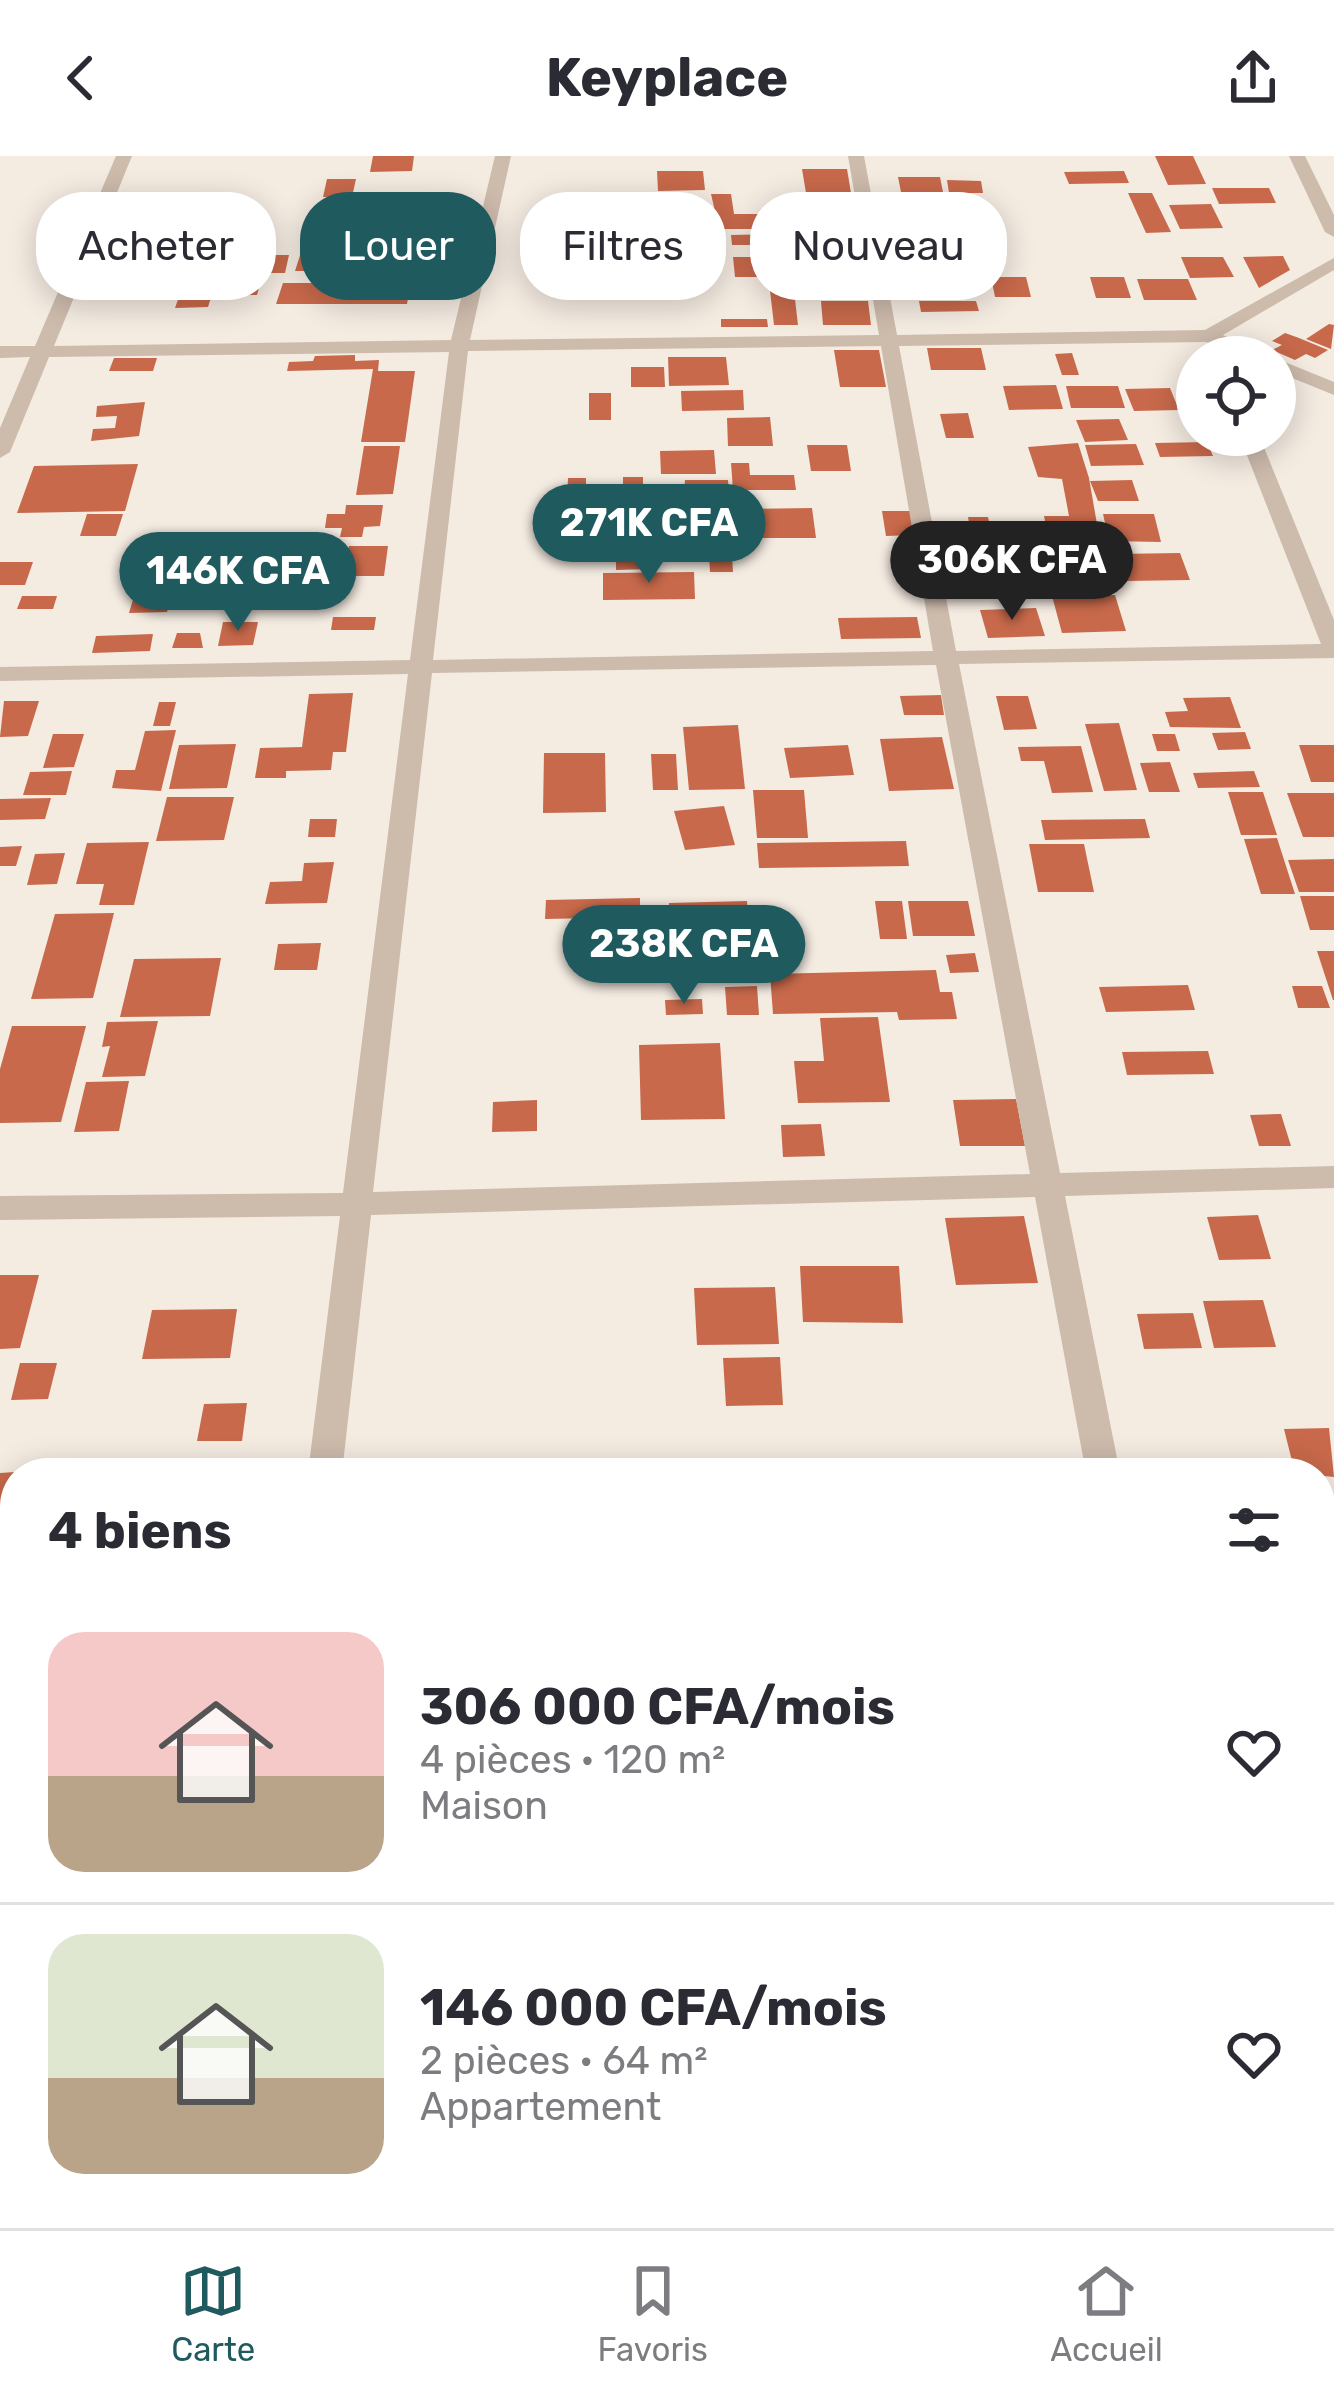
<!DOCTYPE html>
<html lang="fr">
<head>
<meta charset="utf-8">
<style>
	:root { --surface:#fff; --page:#f7f7f7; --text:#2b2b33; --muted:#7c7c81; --line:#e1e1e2; --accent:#1f5a5e }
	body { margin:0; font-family:Rubik,sans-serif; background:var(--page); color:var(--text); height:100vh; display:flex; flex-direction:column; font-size:45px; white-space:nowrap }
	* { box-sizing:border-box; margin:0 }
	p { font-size:39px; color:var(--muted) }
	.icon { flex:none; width:66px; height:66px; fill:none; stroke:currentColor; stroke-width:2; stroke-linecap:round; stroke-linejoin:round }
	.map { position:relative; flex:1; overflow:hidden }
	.drawer { position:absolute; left:0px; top:1302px; width:1335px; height:771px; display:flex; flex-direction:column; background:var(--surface); border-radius:48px 48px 0 0; box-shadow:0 6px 30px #0003 }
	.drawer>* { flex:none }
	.hud { position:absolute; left:36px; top:36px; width:1263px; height:108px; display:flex; gap:24px }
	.tools { position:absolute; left:1176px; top:180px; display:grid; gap:24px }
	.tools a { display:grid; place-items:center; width:120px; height:120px; border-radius:50%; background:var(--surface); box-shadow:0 6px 30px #0003; font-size:60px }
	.price { position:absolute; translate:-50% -102px; padding:0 27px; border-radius:42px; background:var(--accent); color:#fff; font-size:39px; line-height:78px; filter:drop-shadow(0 3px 6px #0008) }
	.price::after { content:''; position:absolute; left:50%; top:72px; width:36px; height:27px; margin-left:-18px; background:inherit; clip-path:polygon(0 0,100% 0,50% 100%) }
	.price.current { background:#222; color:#fff }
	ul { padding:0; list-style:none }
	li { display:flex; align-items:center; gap:36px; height:300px; padding:0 48px }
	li+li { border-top:3px solid var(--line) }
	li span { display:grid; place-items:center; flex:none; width:336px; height:240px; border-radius:36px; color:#555 }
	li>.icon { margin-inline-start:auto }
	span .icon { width:144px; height:144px; fill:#fffc; stroke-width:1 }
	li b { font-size:51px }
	h2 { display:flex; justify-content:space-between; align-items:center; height:144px; padding:0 48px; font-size:51px }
	.pill { padding:0 42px; border-radius:48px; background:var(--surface); box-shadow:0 6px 30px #0003; font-size:42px; line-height:108px }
	.pill.current { background:var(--accent); color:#fff }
	header { display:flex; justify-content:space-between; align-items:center; height:156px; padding:0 48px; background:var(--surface); font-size:54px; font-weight:700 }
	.tab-bar { display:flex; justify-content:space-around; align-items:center; height:168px; border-top:3px solid var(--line); background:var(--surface); font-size:33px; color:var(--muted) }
	.tab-bar a { display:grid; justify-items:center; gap:6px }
	.tab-bar .current { color:var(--accent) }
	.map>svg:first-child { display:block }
</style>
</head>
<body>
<header><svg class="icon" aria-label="back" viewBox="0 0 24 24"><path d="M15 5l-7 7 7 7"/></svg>Keyplace<svg class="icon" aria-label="share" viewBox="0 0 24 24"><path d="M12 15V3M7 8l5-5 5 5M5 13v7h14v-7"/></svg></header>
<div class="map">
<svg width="1334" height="2072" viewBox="0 0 1334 2072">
	<rect width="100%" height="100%" fill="#f4ebe1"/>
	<!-- building -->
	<path fill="#c8694b" d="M373,0H414L412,15L370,16Z
		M1155,0H1193L1206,28L1168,29Z
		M802,13H847L851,37H806Z
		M657,15H703L705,34L658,35Z
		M1124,15L1129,27L1069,28L1064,16Z
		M898,21H940L943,36H901Z
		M327,23H356L352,41H323Z
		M947,24L981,25L983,37H949Z
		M1212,32H1269L1276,47L1219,48Z
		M1128,37H1152L1171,76L1146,77Z
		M711,38H731L734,58H762L764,73H719Z
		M915,38H949L950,53H916Z
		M663,44H703L704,61L664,62Z
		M1211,48L1223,72L1180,73L1169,49Z
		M774,49H807L809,58H836L837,66H804L802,57H775Z
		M949,57H970L974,77H997L1001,94H968L963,76H953Z
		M184,58H222L215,78H177Z
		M642,63V81L602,82V64Z
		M810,77H840L843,92H812Z
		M783,78L784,89H732L731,79Z
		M925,78H958L962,100H929Z
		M689,79H716L718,99H690Z
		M565,83H597V101H564Z
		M303,90H357L351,115H295Z
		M265,99H289L285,117H260Z
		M1283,100L1290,114L1259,132L1243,101Z
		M733,101H804L807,121H735Z
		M1181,101H1223L1234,121L1190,122Z
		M666,102H710L712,120H667Z
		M566,107H591L590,124H565Z
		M946,116H971L976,139H950Z
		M991,121H1026L1031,141H995Z
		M1090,121H1124L1131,142H1096Z
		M1137,123H1188L1197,144H1144Z
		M568,126H625V143H568Z
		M769,126H793L798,169H774Z
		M283,127H411L407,148H276Z
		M183,129H215L208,151L175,152Z
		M219,129H260L257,139H215Z
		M821,145H868L871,169H823Z
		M919,145H976L979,155L921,156Z
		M721,163H767L768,171H721Z
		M1329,168L1334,169L1331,193L1306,183Z
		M1285,177L1299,182L1328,194L1315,202L1306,198L1295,204L1272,194L1282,189L1272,185Z
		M927,192H981L986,214H931Z
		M834,194H879L886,231H840Z
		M1072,197L1079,219H1062L1055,198Z
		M355,199V205L379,204L378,215H415L405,286H361L373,213L287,215L289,206L313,205L315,200Z
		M668,201H726L729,229L669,230Z
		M114,202H157L153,215H109Z
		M631,211H664L665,231H631Z
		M1056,229L1063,253L1009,254L1003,230Z
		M1066,230H1118L1125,252H1071Z
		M1170,232L1179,254L1134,255L1125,233Z
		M743,234L744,254L682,255L681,235Z
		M589,237H611V264H589Z
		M145,246L139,280L91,285L93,273L115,272L117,260L96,261L97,250Z
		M968,257L974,282H946L940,258Z
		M770,261L773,290H728L727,262Z
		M1119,263L1128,284L1085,286L1076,264Z
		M1207,286L1213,300L1160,301L1155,287Z
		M1078,287L1089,322L1102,397L1051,396L1044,360H1069L1062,323L1038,321L1028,291Z
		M1136,288L1144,309L1091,310L1085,289Z
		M807,289H847L851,315H811Z
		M364,290H400L393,338L356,339Z
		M714,294L716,318H661L660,295Z
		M731,307H749L750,319H794L796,334H733Z
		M138,308L125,355L17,357L34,310Z
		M623,321H643V347H623Z
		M568,322H586V343H567Z
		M685,324H728L732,368L681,369Z
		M1132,324L1139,345H1098L1090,325Z
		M346,349H383L380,370L364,371L362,381H340L342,372H325L327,358H345Z
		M812,352L816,382H750L748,353Z
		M882,355H911L915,379L886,380Z
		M87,358H123L116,380H80Z
		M1103,358H1154L1161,386L1109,385Z
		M968,361H988L993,384H972Z
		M616,383H647L648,413L616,414Z
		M708,383H731L733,416H710Z
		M349,390H388L384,420H343Z
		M1180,397L1190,424L1126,425L1117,398Z
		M1039,398H1100L1108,429L1045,428Z
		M0,406H33L25,429H0Z
		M1030,412L1037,436L980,437L975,413Z
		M694,416L695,443L603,444V417Z
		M174,432L167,456L129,457L136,433Z
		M1115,439L1126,475L1062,477L1052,440Z
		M22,440H57L53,453H17Z
		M1036,452L1045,480L988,482L980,454Z
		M333,461H376L374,474H331Z
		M917,461L921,482L841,483L838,462Z
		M223,466H258L253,489L218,490Z
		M177,477H200L203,492H172Z
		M153,478L150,495L92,497L96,480Z
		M353,537L346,596H333L331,614L286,615V622H255L260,592L302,591L309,538Z
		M941,539L944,559H904L900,540Z
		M996,540H1028L1037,573L1004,574Z
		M1230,541L1241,572L1170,571L1165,556L1188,555L1183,542Z
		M4,545H39L28,580L0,581Z
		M159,546H176L170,570H153Z
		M1119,567L1137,634L1104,635L1085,568Z
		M738,569L745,633L689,634L683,571Z
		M176,574L161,635L112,632L116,614H135L145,575Z
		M1245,576L1251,593L1218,594L1212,577Z
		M53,578H84L74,611L43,612Z
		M1152,578H1175L1180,595H1157Z
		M942,581L954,633L889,635L880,583Z
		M236,588L227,632L169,633L179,589Z
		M848,589L854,619L790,622L784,592Z
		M1299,589H1334V626H1311Z
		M1081,590L1093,636L1052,637L1044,605H1021L1018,591Z
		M544,597H605L606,656L543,657Z
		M651,598H676L678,634H653Z
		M1170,606L1180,636H1149L1140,607Z
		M72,615L66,639H23L30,616Z
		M1254,615L1260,631L1198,632L1193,617Z
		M753,634H804L808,682H757Z
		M1228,636H1263L1277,679H1241Z
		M1287,637H1334V681H1303Z
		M167,641H234L224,684L156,685Z
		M51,642L45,663L0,664V643Z
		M724,650L735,689L685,694L674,655Z
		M310,663H337L335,681H308Z
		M1145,663L1150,682L1045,684L1041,664Z
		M1277,682L1295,738H1261L1244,683Z
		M906,685L909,710L759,712L757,687Z
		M149,686L134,749H99L104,728H76L87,687Z
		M1029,688H1084L1094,736H1038Z
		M22,690L16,710H0V691Z
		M65,697L57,728L27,729L35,698Z
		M1334,703V736H1299L1288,704Z
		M334,706L327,747L265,748L270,726L302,725L304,707Z
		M1300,740H1334V774H1310Z
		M640,742V761L545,763L546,744Z
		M747,745L751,812L642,814L640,761H669V747Z
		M875,745H902L907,783H880Z
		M908,745H968L975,780H913Z
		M114,757L93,842L31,843L55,758Z
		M321,787L317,814H274L278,788Z
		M1317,795H1334V844H1333Z
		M975,797L979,816L950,817L946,799Z
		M221,802L210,860L120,861L134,803Z
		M936,814L940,836H952L957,863L899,864L897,856L773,858L770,818Z
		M1188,829L1195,854L1106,856L1099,831Z
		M757,830L759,859H727L725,831Z
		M1292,830H1322L1330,852H1298Z
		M702,843L703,858L666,859L665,844Z
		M878,861L890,946L798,947L794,905H824L820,862Z
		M158,865L145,920L102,921L110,890L102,891L107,866Z
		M12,870H86L61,966L0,967V913Z
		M720,887L725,963L641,964L639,889Z
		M1208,895L1214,918L1127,919L1122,896Z
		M129,925L119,975L74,976L86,926Z
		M1016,943L1025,990H960L953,944Z
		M537,944V975L492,976L493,946Z
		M1281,958L1291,990H1259L1250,959Z
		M821,968L825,1000L783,1001L781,969Z
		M1258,1059L1271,1103L1219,1104L1207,1061Z
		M1024,1060L1038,1127L956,1129L945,1062Z
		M800,1110H899L903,1167L803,1166Z
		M0,1119H39L20,1192L0,1193Z
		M775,1131L779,1188L697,1189L694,1132Z
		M1263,1144L1276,1191L1214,1192L1203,1145Z
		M237,1153L230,1202L142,1203L152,1154Z
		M1193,1157L1202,1192L1144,1193L1137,1158Z
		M780,1201L783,1249L726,1250L723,1202Z
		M20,1207H57L48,1243L11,1244Z
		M247,1247L242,1285H197L204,1248Z
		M1329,1272L1334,1321L1295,1317L1284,1273Z
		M612,1307H665V1317H612Z
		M789,1307L790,1317H725V1308Z
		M15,1316V1350L0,1351V1317Z
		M0,1370H15V1426L0,1427Z
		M0,1558H15V1627L0,1628Z
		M1320,1656L1334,1707V1736H1320Z
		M1320,1743H1334V1772H1320Z
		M14,2058H122L120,2070H11Z
		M510,2058H609V2072H510Z"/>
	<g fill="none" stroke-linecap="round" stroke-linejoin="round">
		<!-- street -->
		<path fill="#cdbbac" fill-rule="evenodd" d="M116,0H132L54,190L451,184L495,0H511L470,184L879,179L848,0H864L897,179L1205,174L1334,102V114L1223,179L1268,201H1243L1206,186L899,190L956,495L1321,488L1239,279H1259L1334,464V502L959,508L1060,1017L1334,1010V1032L1065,1040L1120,1317H1086L1035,1041L371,1059L342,1317H308L340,1060L0,1064V1040L343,1037L408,518L0,525V511L410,504L449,196L49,201L10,296L0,302V272L30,201L0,202V190H35ZM881,190L933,495L433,504L468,195ZM936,509L1030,1018L373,1036L432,517Z
			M1289,0H1305L1334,59V81L1325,76Z
			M1275,202L1334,226V239L1275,215Z
			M1320,1815H1334V1855H1320Z
			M15,1839V1879L0,1880V1840Z
			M214,2058H258L256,2072H212Z"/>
	</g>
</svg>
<div class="tools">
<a><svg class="icon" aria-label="locate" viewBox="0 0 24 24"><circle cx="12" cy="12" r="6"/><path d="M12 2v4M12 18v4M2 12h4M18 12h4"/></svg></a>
</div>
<b class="price" style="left:649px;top:430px">271K CFA</b>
<b class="price current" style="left:1012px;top:467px">306K CFA</b>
<b class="price" style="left:238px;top:478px">146K CFA</b>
<b class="price" style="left:684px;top:851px">238K CFA</b>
<div class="hud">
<a class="pill">Acheter</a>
<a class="pill current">Louer</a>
<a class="pill">Filtres</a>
<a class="pill">Nouveau</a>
</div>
<section class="drawer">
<h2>4 biens<svg class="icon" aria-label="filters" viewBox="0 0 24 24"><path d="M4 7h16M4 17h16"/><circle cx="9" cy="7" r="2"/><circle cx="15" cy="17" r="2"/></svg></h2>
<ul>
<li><span style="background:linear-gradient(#f6c9c9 60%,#b9a48a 0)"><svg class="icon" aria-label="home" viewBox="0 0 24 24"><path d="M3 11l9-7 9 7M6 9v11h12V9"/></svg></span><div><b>306 000 CFA/mois</b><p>4 pièces · 120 m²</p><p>Maison</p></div><svg class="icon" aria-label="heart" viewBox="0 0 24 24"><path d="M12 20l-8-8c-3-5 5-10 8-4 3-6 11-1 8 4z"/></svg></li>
<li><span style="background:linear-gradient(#dfe7d0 60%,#b9a48a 0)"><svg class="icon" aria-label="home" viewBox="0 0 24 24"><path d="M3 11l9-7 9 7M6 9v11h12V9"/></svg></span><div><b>146 000 CFA/mois</b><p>2 pièces · 64 m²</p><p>Appartement</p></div><svg class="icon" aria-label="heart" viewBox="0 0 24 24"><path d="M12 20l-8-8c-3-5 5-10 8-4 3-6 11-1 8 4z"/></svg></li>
</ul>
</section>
</div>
<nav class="tab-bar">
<a class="current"><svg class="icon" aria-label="map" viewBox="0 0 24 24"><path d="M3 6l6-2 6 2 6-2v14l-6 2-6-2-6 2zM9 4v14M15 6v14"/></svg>Carte</a>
<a><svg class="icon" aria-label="saved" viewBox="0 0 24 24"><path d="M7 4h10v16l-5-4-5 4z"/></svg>Favoris</a>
<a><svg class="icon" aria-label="home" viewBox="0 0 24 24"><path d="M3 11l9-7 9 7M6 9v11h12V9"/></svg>Accueil</a>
</nav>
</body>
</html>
